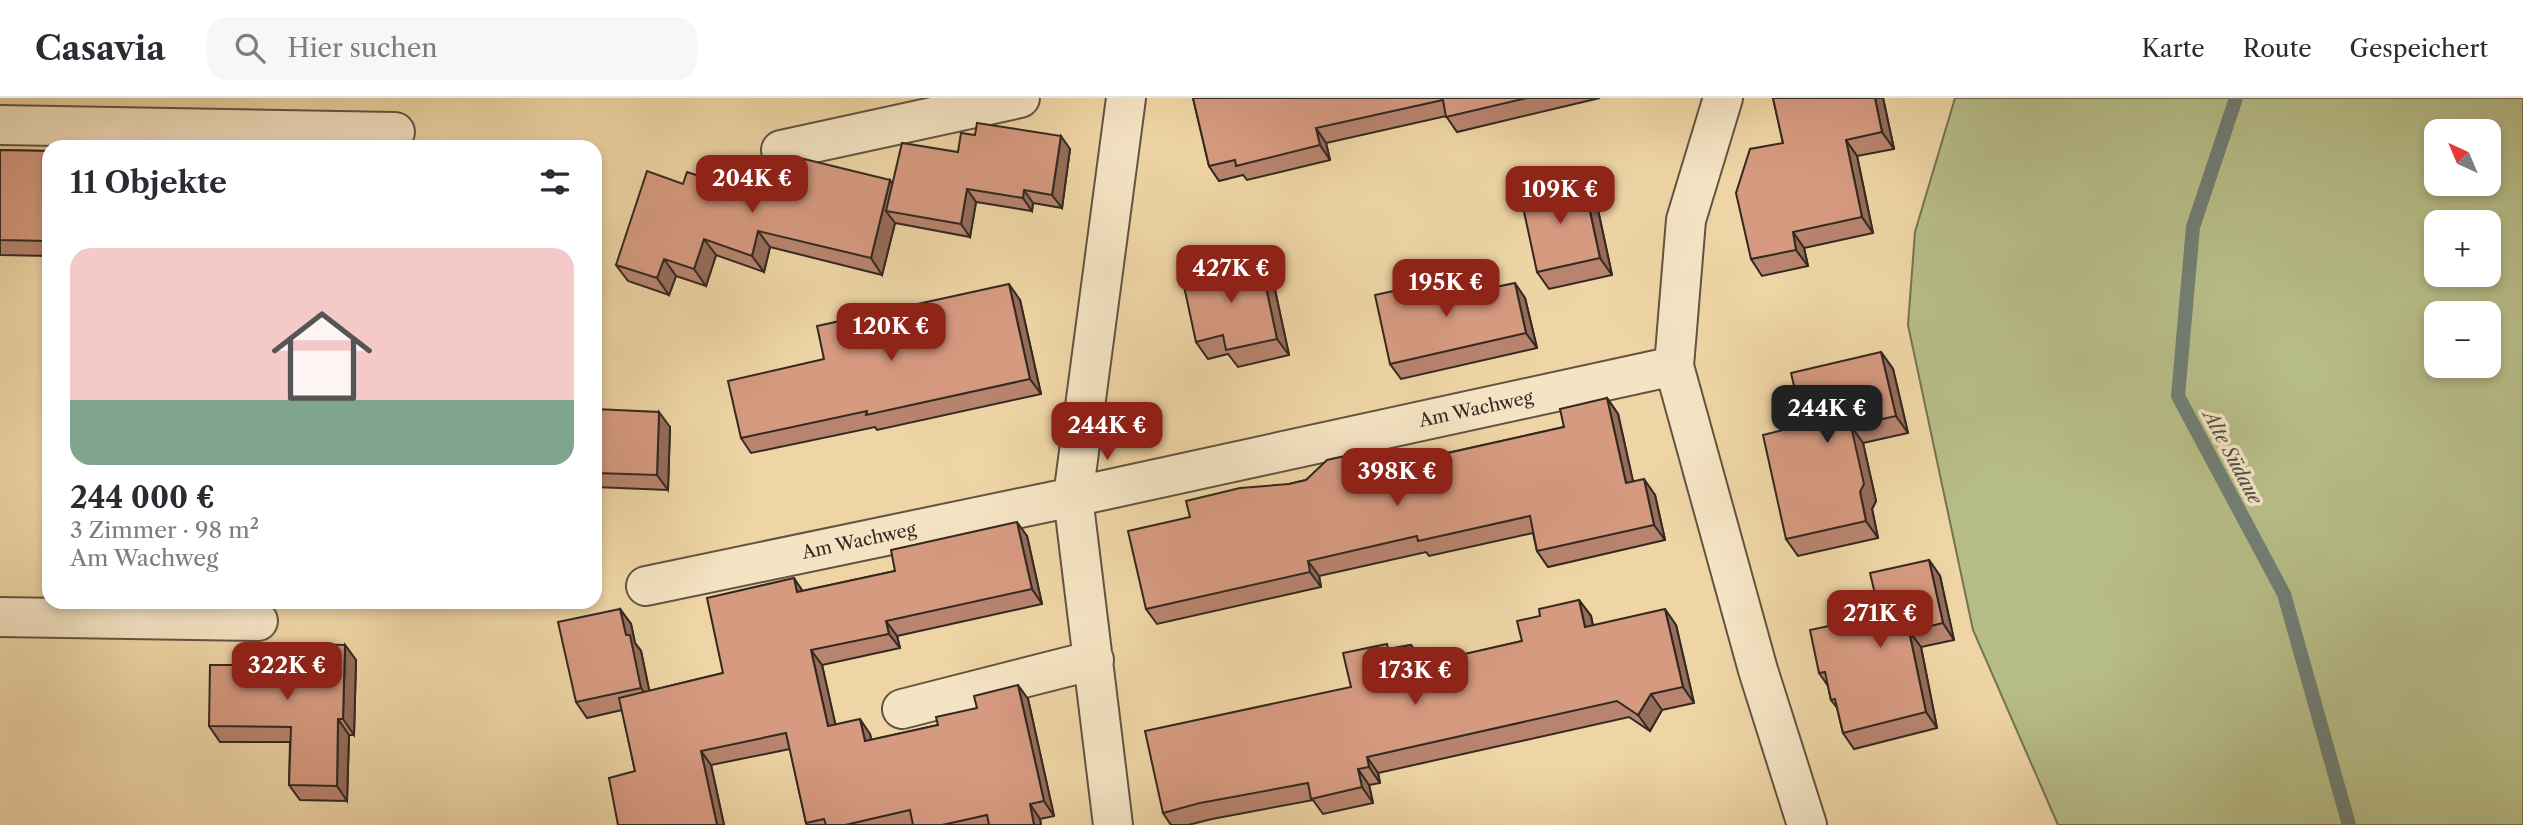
<!DOCTYPE html>
<html lang="de">
<head>
<meta charset="utf-8">
<style>
	:root { --surface:#fff; --page:#f7f7f7; --text:#2b2b33; --muted:#7c7c81; --line:#e1e1e2; --accent:#8f2418 }
	body { margin:0; font-family:"Libre Caslon Text",serif; background:var(--page); color:var(--text); height:100vh; display:flex; flex-direction:column; font-size:26px; white-space:nowrap }
	* { box-sizing:border-box; margin:0 }
	p { font-size:23px; color:var(--muted) }
	.icon { flex:none; width:38px; height:38px; fill:none; stroke:currentColor; stroke-width:2; stroke-linecap:round; stroke-linejoin:round }
	.map { position:relative; flex:1; overflow:hidden }
	.panel { position:absolute; left:42px; top:42px; width:560px; height:469px; display:flex; flex-direction:column; background:var(--surface); border-radius:21px; box-shadow:0 4px 10px #0003 }
	.panel>* { flex:none }
	.needle { width:46px; rotate:316deg }
	.tools { position:absolute; left:2424px; top:21px; display:grid; gap:14px }
	.tools a { display:grid; place-items:center; width:77px; height:77px; border-radius:14px; background:var(--surface); box-shadow:0 4px 10px #0003; font-size:35px }
	.price { position:absolute; translate:-50% -60px; padding:0 16px; border-radius:14px; background:var(--accent); color:#fff; font-size:23px; line-height:46px; filter:drop-shadow(0 2px 4px #0008) }
	.price::after { content:''; position:absolute; left:50%; top:42px; width:21px; height:16px; margin-left:-10px; background:inherit; clip-path:polygon(0 0,100% 0,50% 100%) }
	.price.active { background:#222; color:#fff }
	ul { padding:0; list-style:none }
	li { display:grid; align-content:center; gap:14px; height:371px; padding:0 28px }
	li+li { border-top:2px solid var(--line) }
	li span { display:grid; place-items:center; height:217px; border-radius:21px; color:#555 }
	li>.icon { margin-inline-start:auto }
	span .icon { width:126px; height:126px; fill:#fffc; stroke-width:1 }
	li b { font-size:30px }
	h2 { display:flex; justify-content:space-between; align-items:center; height:84px; padding:0 28px; font-size:30px }
	header { display:flex; align-items:center; gap:42px; box-sizing:border-box; height:98px; padding:0 35px; background:var(--surface); border-bottom:2px solid var(--line) }
	header strong { font-size:33px }
	nav { display:flex; gap:38px; margin-inline-start:auto; font-size:24px }
	.search { width:490px; height:63px; background:var(--page); display:flex; align-items:center; gap:18px; box-sizing:border-box; padding:0 24px; border-radius:21px; color:var(--muted); font-size:26px }
	.map>svg:first-child { display:block }
</style>
</head>
<body>
<header>
<strong>Casavia</strong>
<div class="search"><svg class="icon" aria-label="search" viewBox="0 0 24 24"><circle cx="10" cy="10" r="6"/><path d="M15 15l6 6"/></svg>Hier suchen</div>
<nav><a>Karte</a><a>Route</a><a>Gespeichert</a></nav>
</header>
<div class="map">
<svg width="2523" height="727" viewBox="0 0 2523 727">
	<rect width="100%" height="100%" fill="#efd5a5"/>
	<filter id="stains"><feTurbulence type="fractalNoise" baseFrequency=".00286" numOctaves="4"/><feColorMatrix values="0 0 0 0 .2 0 0 0 0 .09 0 0 0 0 .02 0 0 0 .5 -.17"/></filter>
	<radialGradient id="worn" r=".72"><stop offset=".6" stop-color="#630" stop-opacity="0"/><stop offset="1" stop-color="#630" stop-opacity=".3"/></radialGradient>
	<!-- park -->
	<path fill="#b7bd87" stroke="#747354" stroke-width="2" fill-rule="evenodd" d="M1955,0H2523V727H2058L1973,532L1908,227L1915,134ZM2436,33H2488V86H2436ZM2436,124H2488V177H2436ZM2436,215H2488V268H2436Z"/>
	<g fill="none" stroke-linecap="round" stroke-linejoin="round">
		<!-- stream -->
		<path stroke="#717f75" stroke-width="14" d="M2236,0L2193,129L2178,298L2284,496L2349,727"/>
		<defs>
			<path id="minor" d="M1723,0L1686,122L1674,268L1758,572L1807,727
				M0,27L395,34
				M781,52L1020,0
				M646,488L1073,399L1674,268
				M0,519L258,523
				M902,611L1094,562
				M1113,727L1073,399L1126,0"/>
		</defs>
		<!-- minor casing -->
		<use href="#minor" stroke="#615442" stroke-width="42"/>
		<!-- minor -->
		<use href="#minor" stroke="#f5e4c4" stroke-width="38"/>
	</g>
	<!-- wall -->
	<path fill="#b8846f" stroke="#322921" stroke-width="2" d="M1193,0H1600L1457,34L1446,18L1326,45L1330,62L1247,82L1243,77L1219,83L1209,68Z
		M1773,0H1883L1894,51L1857,58L1873,135L1804,150L1808,168L1762,178L1751,161L1783,45Z
		M1070,51L1062,110L1033,105L1032,113L976,104L970,139L895,125L882,177L770,149L764,174L716,157L706,188L676,178L669,197L628,183L616,167L683,86L721,85L790,100L892,86L958,54Z
		M0,52L49,53V158L0,157Z
		M1583,81L1595,98L1612,177L1549,191L1537,174Z
		M1272,178L1289,257L1238,269L1228,256L1208,261L1196,244Z
		M1464,195L1525,200L1537,250L1401,281L1390,266Z
		M1020,202L1041,296L877,332L875,329L751,355L741,340L824,261Z
		M1881,254L1893,271L1908,335L1863,345L1876,403L1872,411L1878,440L1798,458L1786,441L1803,327Z
		M1607,300L1618,316L1633,384L1655,397L1665,442L1548,469L1537,453L1533,435L1429,458L1426,454L1319,478L1321,489L1157,526L1146,511L1190,419L1289,386L1306,382L1368,353L1379,370L1564,329Z
		M595,311L670,329L668,392L595,389Z
		M1027,438L1042,506L897,538L900,550L822,567L835,626L870,636L871,642L938,627L1028,601L1054,718L1040,721L1041,727H807L806,725L790,651L711,667L724,727H618L635,673L622,612L587,620L576,604L620,511L631,526L635,545L641,553L649,593L723,575L803,493L895,473Z
		M1929,462L1940,478L1954,542L1921,549L1937,630L1854,651L1843,635L1837,610L1831,602L1828,588L1819,575L1880,517Z
		M1579,502L1591,518L1593,527H1676L1694,605L1662,612L1650,633L1629,619L1378,675L1380,685L1369,687L1373,705L1323,716L1313,702L1212,721L1188,727H1171L1163,715L1351,589L1390,551L1411,547L1423,563V566L1522,543L1540,518Z
		M345,547L356,562L354,637H349L347,703L300,702L289,687L290,644H220L209,628L249,567Z"/>
	<!-- shaded-wall -->
	<path fill="#966c5a" stroke="#322921" stroke-width="2" d="M1875,0H1883L1894,51L1882,34Z
		M1316,30L1326,45L1330,62L1320,47Z
		M1061,38L1070,51L1062,110L1052,97Z
		M1846,42L1857,58L1873,135L1862,119Z
		M1583,81L1595,98L1612,177L1600,160Z
		M890,82L901,98L886,113L895,125L882,177L871,160Z
		M967,91L976,104L970,139L961,126Z
		M1024,92L1033,105L1032,113L1023,100Z
		M758,133L770,149L764,174L752,158Z
		M1793,134L1804,150L1808,168L1796,152Z
		M704,141L716,157L706,188L694,171Z
		M664,161L676,178L669,197L657,180Z
		M1260,161L1272,178L1289,257L1277,241Z
		M1453,180L1464,196L1457,197Z
		M1515,185L1525,200L1537,250L1526,235Z
		M1009,186L1020,202L1041,296L1030,281Z
		M1881,254L1893,271L1908,335L1896,318Z
		M1607,300L1618,316L1637,401L1626,385Z
		M659,314L670,329L668,392L657,377Z
		M1851,328L1863,345L1876,403L1872,411L1878,440L1866,423L1860,394Z
		M1368,353L1379,369L1382,387L1372,372Z
		M1644,381L1655,397L1665,442L1654,427Z
		M1017,424L1027,438L1042,506L1032,491Z
		M1929,462L1940,478L1954,542L1943,525Z
		M1308,463L1319,478L1321,489L1310,474Z
		M794,480L804,495L797,494Z
		M1579,502L1591,518L1596,545L1585,529Z
		M620,511L631,526L635,545L641,553L652,605L641,590L626,537Z
		M1665,511L1676,527L1694,605L1683,589Z
		M886,523L897,538L900,550L889,536Z
		M1909,533L1921,549L1937,630L1926,614Z
		M345,547L356,562L354,637L343,621Z
		M1411,547L1423,563L1427,583L1416,567Z
		M811,552L822,567L839,642L828,628Z
		M1018,587L1028,601L1054,718L1044,703Z
		M1651,596L1662,612L1650,633L1638,617Z
		M338,621L349,637L347,703L337,688Z
		M860,621L870,636L875,658L865,643Z
		M701,653L711,667L724,727H717Z
		M1367,659L1378,675L1380,685L1369,669Z
		M1358,671L1369,687L1373,705L1362,689Z
		M1030,706L1040,721L1041,727H1034Z"/>
	<!-- building -->
	<path fill="#d69a81" stroke="#322921" stroke-width="2" d="M1193,0H1527L1446,19L1443,2L1316,30L1320,47L1236,68L1235,62L1209,68Z
		M1773,0H1875L1882,34L1846,42L1862,119L1793,134L1796,152L1751,161L1736,95L1750,51L1783,45Z
		M977,25L1061,38L1052,97L1024,92L1023,100L967,91L961,126L886,113L902,45L958,54L961,35L975,37Z
		M0,52L49,53V143L0,142Z
		M800,60L890,82L871,160L758,133L752,158L704,141L694,171L664,161L657,180L616,167L647,73L683,86L687,74L721,85L723,78L790,100Z
		M1583,81L1600,160L1537,174L1520,95Z
		M1260,161L1277,241L1226,252L1223,237L1196,244L1182,179Z
		M1453,180L1457,197L1515,185L1526,235L1390,266L1375,197Z
		M1009,186L1030,281L866,317L867,313L741,340L728,283L824,261L817,228Z
		M1881,254L1896,318L1851,328L1864,386L1860,394L1866,423L1786,441L1763,337L1803,327L1791,275Z
		M1607,300L1626,385L1644,381L1654,427L1537,453L1530,418L1418,443L1417,438L1308,463L1310,474L1146,511L1128,433L1190,419L1186,403L1240,390L1289,386L1306,382L1327,362L1368,353L1372,372L1564,329L1560,311Z
		M595,311L659,314L657,377L595,375Z
		M1017,424L1032,491L886,523L889,536L811,552L828,628L860,621L865,643L938,627L936,619L977,610L974,598L1018,587L1044,703L1030,706L1034,727H989L987,717L942,727H913L910,712L845,727H826L824,721L806,725L786,635L701,653L717,727H618L609,680L635,673L619,600L723,575L707,500L794,480L797,494L895,473L891,452Z
		M1929,462L1943,525L1909,533L1926,614L1843,635L1835,601L1831,602L1825,574L1819,575L1810,532L1880,517L1870,475Z
		M1579,502L1585,529L1665,511L1683,589L1651,596L1638,617L1617,603L1367,659L1369,669L1358,671L1362,689L1311,701L1308,685L1200,705L1163,715L1145,633L1351,589L1343,555L1387,546L1388,551L1411,547L1416,567L1522,543L1517,523L1540,518L1539,511Z
		M620,511L626,537H630L641,590L576,604L558,524Z
		M250,545L345,547L343,621H338L337,688L289,687L291,629L209,628L210,567H249Z"/>
	<g text-anchor="middle" stroke-width="7" stroke-linejoin="round" paint-order="stroke">
		<!-- street labels -->
		<g font-size="18" fill="#322921" stroke="#f5e4c4">
			<text transform="translate(1476 311) rotate(-12)" y="6">Am Wachweg</text>
			<text transform="translate(859 443) rotate(-12)" y="6">Am Wachweg</text>
		</g>
		<!-- water labels -->
		<g font-size="19" font-style="italic" fill="#4c4d44" stroke="#f5e4c4">
			<text transform="translate(2233 359) rotate(62)" y="7">Alte Südaue</text>
		</g>
	</g>
	<rect width="100%" height="100%" filter="url(#stains)"/>
	<rect width="100%" height="100%" fill="url(#worn)"/>
</svg>
<div class="tools">
<a><svg class="needle" viewBox="-14 -14 28 28"><path d="M0-13l5 13h-10z" fill="#e53935"/><path d="M0 13l5-13h-10z" fill="#7c7c81"/></svg></a>
<a>+</a>
<a>−</a>
</div>
<b class="price" style="left:752px;top:117px">204K €</b>
<b class="price" style="left:1560px;top:128px">109K €</b>
<b class="price" style="left:1231px;top:207px">427K €</b>
<b class="price" style="left:1446px;top:221px">195K €</b>
<b class="price" style="left:891px;top:265px">120K €</b>
<b class="price active" style="left:1827px;top:347px">244K €</b>
<b class="price" style="left:1107px;top:364px">244K €</b>
<b class="price" style="left:1397px;top:410px">398K €</b>
<b class="price" style="left:1880px;top:552px">271K €</b>
<b class="price" style="left:287px;top:604px">322K €</b>
<b class="price" style="left:1415px;top:609px">173K €</b>
<section class="panel">
<h2>11 Objekte<svg class="icon" aria-label="filters" viewBox="0 0 24 24"><path d="M4 7h16M4 17h16"/><circle cx="9" cy="7" r="2"/><circle cx="15" cy="17" r="2"/></svg></h2>
<ul>
<li><span style="background:linear-gradient(#f6c9c9 70%,#7fa58c 0)"><svg class="icon" aria-label="home" viewBox="0 0 24 24"><path d="M3 11l9-7 9 7M6 9v11h12V9"/></svg></span><div><b>244 000 €</b><p>3 Zimmer · 98 m²</p><p>Am Wachweg</p></div></li>
</ul>
</section>
</div>
</body>
</html>
